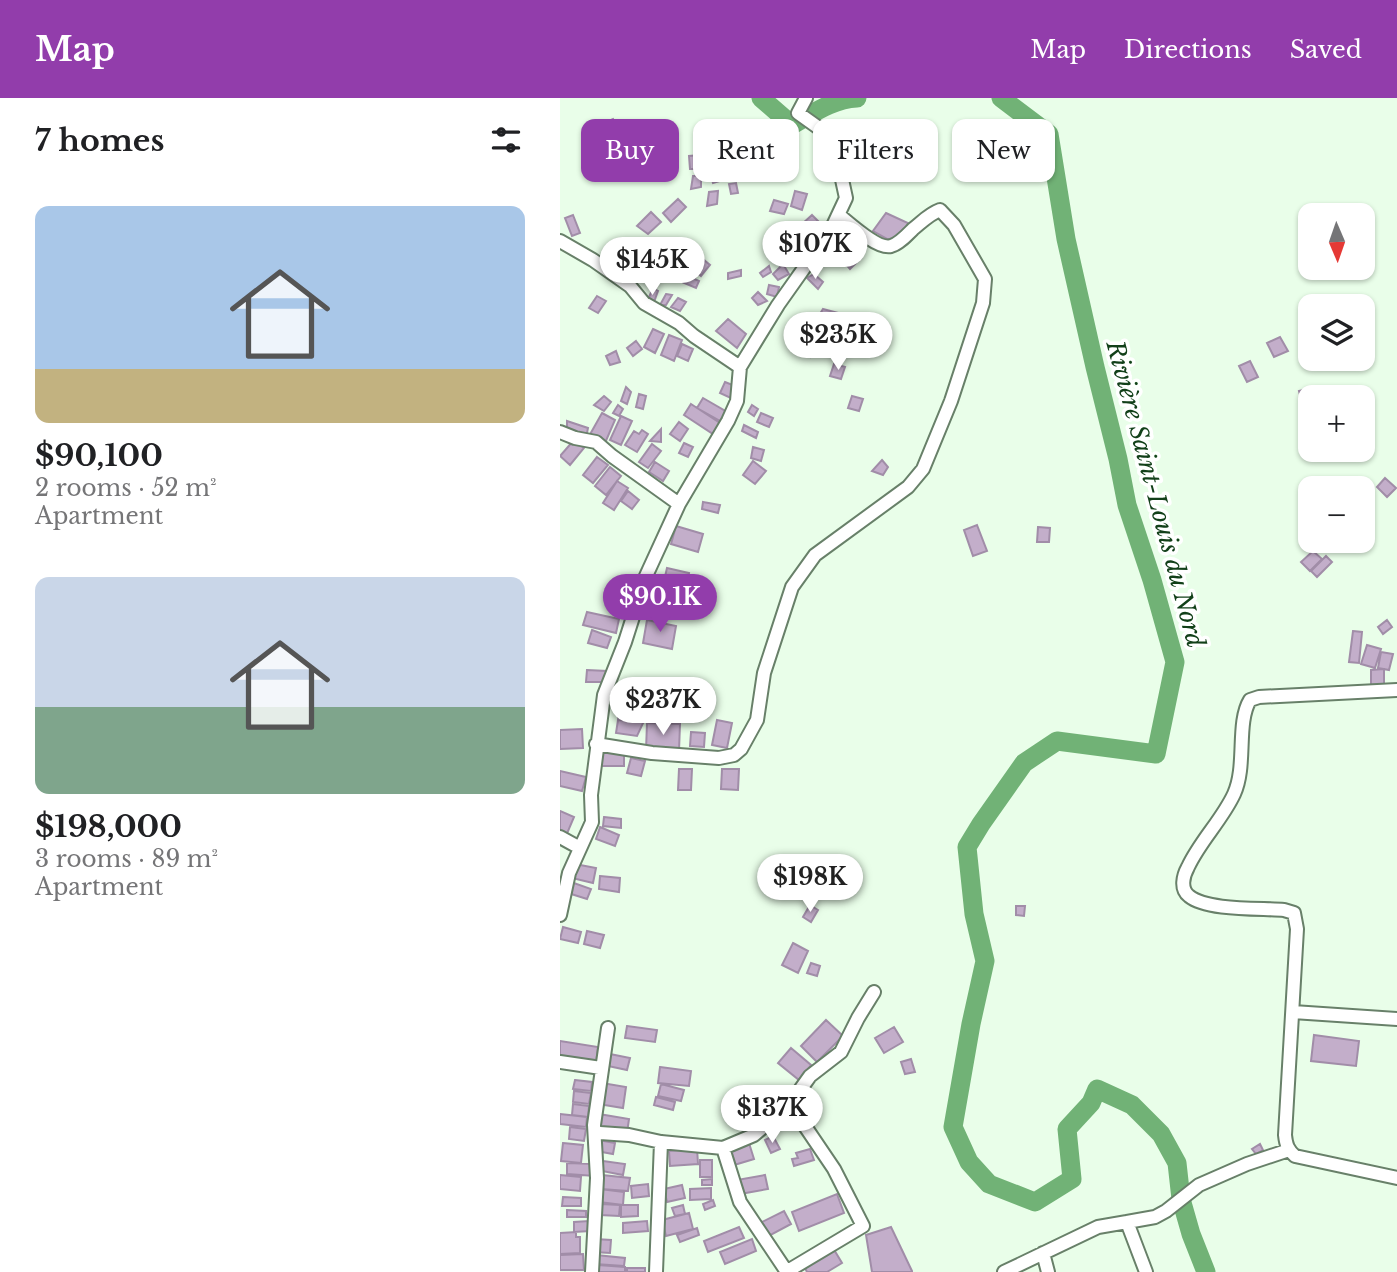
<!DOCTYPE html>
<html lang="en">
<head>
<meta charset="utf-8">
<style>
	:root { --surface:#fff; --page:#f2f2f2; --text:#202124; --muted:#757577; --accent:#923dab }
	body { margin:0; font-family:"Libre Baskerville",serif; background:var(--page); color:var(--text); height:100vh; display:flex; flex-direction:column; font-size:26px; white-space:nowrap }
	* { box-sizing:border-box; margin:0 }
	p { font-size:23px; color:var(--muted) }
	.icon { flex:none; width:38px; height:38px; fill:none; stroke:currentColor; stroke-width:2; stroke-linecap:round; stroke-linejoin:round }
	.map { position:relative; flex:1; overflow:hidden }
	.drawer { display:flex; flex-direction:column; background:var(--surface); width:560px }
	.drawer>* { flex:none }
	.banner { position:absolute; left:21px; top:21px; width:665px; height:63px; display:flex; gap:14px }
	.needle { width:46px; rotate:178deg }
	.buttons { position:absolute; left:738px; top:105px; display:grid; gap:14px }
	.buttons a { display:grid; place-items:center; width:77px; height:77px; border-radius:14px; background:var(--surface); box-shadow:0 2px 5px #0004; font-size:35px }
	.price { position:absolute; translate:-50% -60px; padding:0 16px; border-radius:24px; background:#fff; color:#222; font-size:23px; line-height:46px; filter:drop-shadow(0 2px 4px #0008) }
	.price::after { content:''; position:absolute; left:50%; top:42px; width:21px; height:16px; margin-left:-10px; background:inherit; clip-path:polygon(0 0,100% 0,50% 100%) }
	.price.on { background:var(--accent); color:#fff }
	ul { padding:0; list-style:none }
	li { display:grid; align-content:center; gap:14px; height:371px; padding:0 35px }
	li span { display:grid; place-items:center; height:217px; border-radius:14px; color:#555 }
	li>.icon { margin-inline-start:auto }
	span .icon { width:126px; height:126px; fill:#fffc; stroke-width:1 }
	li b { font-size:30px }
	h2 { display:flex; justify-content:space-between; align-items:center; height:84px; padding:0 35px; font-size:30px }
	.pill { padding:0 24px; border-radius:14px; background:var(--surface); box-shadow:0 2px 5px #0004; font-size:24px; line-height:63px }
	.pill.on { background:var(--accent); color:#fff }
	header { display:flex; align-items:center; gap:42px; box-sizing:border-box; height:98px; padding:0 35px; background:var(--accent); color:#fff }
	header strong { font-size:33px }
	nav { display:flex; gap:38px; margin-inline-start:auto; font-size:24px }
	main { display:flex; flex:1; min-height:0 }
	.map>svg:first-child { display:block }
</style>
</head>
<body>
<header>
<strong>Map</strong>
<nav><a>Map</a><a>Directions</a><a>Saved</a></nav>
</header>
<main>
<section class="drawer">
<h2>7 homes<svg class="icon" aria-label="filters" viewBox="0 0 24 24"><path d="M4 7h16M4 17h16"/><circle cx="9" cy="7" r="2"/><circle cx="15" cy="17" r="2"/></svg></h2>
<ul>
<li><span style="background:linear-gradient(#a9c7e8 75%,#c2b280 0)"><svg class="icon" aria-label="home" viewBox="0 0 24 24"><path d="M3 11l9-7 9 7M6 9v11h12V9"/></svg></span><div><b>$90,100</b><p>2 rooms · 52 m²</p><p>Apartment</p></div></li>
<li><span style="background:linear-gradient(#c9d6e8 60%,#7fa58c 0)"><svg class="icon" aria-label="home" viewBox="0 0 24 24"><path d="M3 11l9-7 9 7M6 9v11h12V9"/></svg></span><div><b>$198,000</b><p>3 rooms · 89 m²</p><p>Apartment</p></div></li>
</ul>
</section>
<div class="map">
<svg width="837" height="1174" viewBox="0 0 837 1174">
	<rect width="100%" height="100%" fill="#e9fee9"/>
	<g fill="none" stroke-linecap="round" stroke-linejoin="round">
		<!-- river -->
		<path stroke="#71b276" stroke-width="19" d="M201,0L232,27C252,16 273,1 297,0
			M441,0L489,36L506,141L535,269L558,361L567,407L592,482L615,564L596,656L497,643L464,665L421,726L407,749L414,816L425,863L411,926L393,1029L409,1064L429,1086L475,1104L512,1081L507,1031L531,1005L537,991L572,1007L601,1036L617,1065L621,1101L631,1136L646,1174"/>
	</g>
	<!-- building -->
	<path fill="#c3aeca" stroke="#a18da8" stroke-width="2" d="M53,21L56,28L39,35L37,28Z
		M96,31L113,40L106,55L91,48Z
		M50,35L56,43L46,47L41,38Z
		M338,53L342,57L336,61L330,56Z
		M140,57V71H130L129,58Z
		M161,64L166,81L153,85L148,68Z
		M133,78H141V89L131,91Z
		M176,85L178,95L171,96L169,86Z
		M158,93L157,106L147,108L149,94Z
		M235,93L247,96L242,112L231,108Z
		M118,101L126,109L111,124L103,115Z
		M214,102L228,106L224,116L210,113Z
		M91,114L101,124L88,136L77,128Z
		M326,115L350,126L331,143L313,133Z
		M13,117L20,135L12,138L5,120Z
		M252,117L261,126L250,137L241,127Z
		M236,139L247,151L236,159L225,148Z
		M70,148L81,153L73,166L63,161Z
		M289,148L301,160L290,171L279,158Z
		M138,157L150,167L141,178L129,168Z
		M113,166L126,173L121,182L108,176Z
		M223,166L229,176L218,182L213,176Z
		M209,168L211,174L203,179L200,175Z
		M181,172V178L168,181V175Z
		M254,176L263,184L258,191L247,180Z
		M130,179L139,183L136,190L122,184Z
		M209,187L219,189L217,199L207,196Z
		M93,190L98,193L93,207L86,206Z
		M198,194L207,203L198,207L192,200Z
		M106,196L112,197L106,207H100Z
		M37,198L46,203L38,215L29,210Z
		M118,200L126,204L120,213L111,209Z
		M263,211L282,216L279,227L257,221Z
		M168,221L186,236L177,250L156,233Z
		M749,221L751,222V238L742,230Z
		M230,226L244,232L240,240L226,234Z
		M93,231L104,236L95,255L84,249Z
		M280,235L291,240L285,251L274,245Z
		M109,237L122,242L114,263L101,257Z
		M720,239L728,253L714,259L707,245Z
		M76,243L82,251L73,258L67,250Z
		M240,245L253,248L250,259L237,256Z
		M122,246L133,251L128,263L117,258Z
		M56,253L60,264L50,267L46,258Z
		M690,263L698,279L687,284L679,268Z
		M274,266L285,269L281,281L270,278Z
		M165,284L180,290L175,302L160,295Z
		M66,289L71,294L67,306L61,303Z
		M752,290L754,299L742,305L739,293Z
		M79,296L86,298L83,311L76,309Z
		M44,298L51,304L44,313L34,307Z
		M292,298L303,301L299,313L288,310Z
		M143,300L167,314L162,324L137,310Z
		M131,306L160,325L153,336L124,317Z
		M58,307L63,311L59,318L53,315Z
		M192,307L198,311L194,318L188,314Z
		M42,315L55,322L45,345L28,340Z
		M201,315L213,320L209,329L197,324Z
		M61,318L72,323L61,347L50,342Z
		M7,323L28,330L26,340L7,336Z
		M119,324L128,331L120,343L110,336Z
		M184,327L198,334L196,340L182,333Z
		M101,331V344L90,343Z
		M82,332L88,336L77,354L65,347L74,333L79,336Z
		M14,342L24,350L10,367L0,358Z
		M124,345L133,349L128,359L119,355Z
		M92,346L101,353L88,370L79,364Z
		M193,349L204,352L201,363L191,360Z
		M37,359L48,367L33,385L23,377Z
		M322,362L328,369L323,377L312,373Z
		M193,363L206,373L195,386L183,377Z
		M95,364L109,373L103,383L89,374Z
		M50,369L61,378L46,397L35,388Z
		M825,380L836,390L827,399L817,389Z
		M57,383L68,390L54,412L43,405Z
		M68,393L79,402L72,411L61,403Z
		M143,404L160,407L158,415L142,411Z
		M417,427L427,453L413,458L404,432Z
		M116,428L143,436L138,454L111,446Z
		M478,429L490,430L489,444H477Z
		M753,453L762,461L750,473L741,464Z
		M766,458L772,464L757,479L751,473Z
		M107,470L129,475L126,488L104,483Z
		M27,514L59,521L56,535L23,527Z
		M87,522L116,528L112,551L83,545Z
		M827,522L832,529L823,536L818,529Z
		M32,532L51,539L47,550L28,545Z
		M793,533L802,534L799,565L789,564Z
		M807,547L821,551L815,570L801,566Z
		M821,554L833,556L829,572L818,570Z
		M824,571V589H811V572Z
		M27,572L47,573V584H26Z
		M60,596L85,598L84,610L60,609Z
		M60,609L81,612L84,623L58,622Z
		M58,622L84,623L77,638L56,635Z
		M157,622L172,625L167,650L152,647Z
		M87,625L120,626L119,653L86,652Z
		M22,631L23,650L0,651V632Z
		M131,634L145,635L144,649L130,648Z
		M40,653H64V668H40Z
		M71,660L85,663L81,678L67,675Z
		M119,671H132L131,692H118Z
		M162,671H179L178,692L161,691Z
		M0,673L26,679L22,693L0,688Z
		M0,713L14,719L6,738L0,735Z
		M44,719L61,721V730L43,728Z
		M40,729L59,737L55,748L36,741Z
		M15,766L36,770L33,785L12,780Z
		M40,778L60,780L59,794L39,791Z
		M11,784L31,791L27,801L8,795Z
		M250,807L258,812L251,824L243,819Z
		M456,808H465L464,818L456,817Z
		M3,829L21,834L18,845L0,841Z
		M27,833L44,837L40,850L24,846Z
		M233,845L248,853L238,875L222,867Z
		M251,865L260,868L257,878L247,875Z
		M266,922L283,938L257,964L241,948Z
		M67,928L97,932L95,944L65,940Z
		M334,929L343,944L324,955L315,940Z
		M754,937L799,943L796,968L751,963Z
		M0,943L38,949L36,966L0,960Z
		M231,950L251,967L239,982L218,965Z
		M50,956L70,960L67,972L48,968Z
		M351,961L355,974L345,976L341,964Z
		M100,969L131,973L129,988L98,985Z
		M15,982L32,984L31,993L13,991Z
		M42,985L66,989L63,1010L38,1006Z
		M101,986L124,992L121,1003L98,998Z
		M14,993L31,995L29,1006L13,1004Z
		M96,999L115,1004L113,1012L94,1007Z
		M13,1006L29,1008L28,1019L12,1017Z
		M0,1016L27,1019L26,1029L0,1026Z
		M39,1016L69,1021L67,1035L37,1030Z
		M10,1029L26,1031L24,1043L9,1041Z
		M213,1038L220,1051L211,1055L205,1042Z
		M38,1042L55,1045L53,1056L36,1053Z
		M3,1045L23,1047L21,1065L1,1063Z
		M189,1045L194,1061L171,1068L166,1052Z
		M700,1046L703,1052L696,1056L692,1051Z
		M137,1050L138,1066L110,1068L109,1053Z
		M250,1051L254,1062L234,1068L232,1061L238,1060L236,1055Z
		M140,1062H152V1079H140Z
		M43,1063L65,1066L63,1077L42,1073Z
		M7,1065L35,1066V1078L7,1076Z
		M0,1077L21,1079L20,1093L0,1091Z
		M42,1077L70,1080L68,1093L41,1091Z
		M205,1077L208,1091L180,1096L177,1082Z
		M152,1081V1087H142V1082Z
		M88,1086L89,1098L72,1100L71,1088Z
		M122,1087L125,1100L107,1104L104,1091Z
		M151,1090V1101L130,1102V1091Z
		M40,1091L64,1094L63,1107L39,1104Z
		M277,1096L284,1115L239,1133L232,1114Z
		M3,1099L21,1100V1108H2Z
		M153,1102L155,1108L145,1112L143,1106Z
		M41,1106L60,1107L59,1118L40,1117Z
		M61,1107H78V1118L61,1119Z
		M123,1107L125,1116L115,1118L112,1110Z
		M7,1112L26,1113V1119H7Z
		M224,1113L231,1126L205,1140L198,1126Z
		M129,1115L133,1131L106,1138L102,1122Z
		M29,1123L30,1133L14,1134V1124Z
		M87,1123L88,1133L63,1135V1125Z
		M179,1129L184,1140L148,1154L144,1143Z
		M331,1129L352,1173V1174H312L306,1137Z
		M137,1130L139,1137L120,1144L117,1137Z
		M16,1134V1139H20V1155L0,1156V1135Z
		M35,1141L51,1142L50,1155L34,1154Z
		M192,1141L196,1153L165,1166L160,1154Z
		M273,1150L282,1165L267,1174H247L244,1168Z
		M23,1156L24,1172H0V1157Z
		M36,1157L65,1160L64,1168L35,1166Z
		M38,1167L65,1169V1174H37Z
		M67,1170H85V1174H67Z"/>
	<g fill="none" stroke-linecap="round" stroke-linejoin="round">
		<defs>
			<path id="minor" d="M0,143L33,162L70,188L84,205L119,225L134,238L180,269
				M0,334L15,340L36,344L52,358L119,406
				M837,592L699,599L690,602C676,625 687,668 674,696C662,722 640,743 628,769C623,778 620,791 629,798C647,813 702,810 724,812L734,815L737,831L725,1037C726,1047 728,1052 735,1058L837,1080
				M36,646L92,655L159,660L174,657L181,651L197,622L204,575L232,489L255,457L348,389L363,371L391,303L423,205L425,181L394,127L380,112C369,116 362,124 353,131C347,137 339,146 331,148C318,152 289,125 279,117
				M0,739L20,750
				M0,817L9,775L32,724L31,697L44,597L65,544L86,478L119,406L168,323L177,303L180,269L218,207L271,132L286,100L273,40L238,15L246,0
				M733,914L837,921
				M0,964L41,970
				M40,1035L69,1037L101,1044L163,1050L180,1104L227,1174
				M163,1050L194,1037L230,1006L250,978L281,954L298,920L314,894
				M567,1124L595,1119L606,1113L639,1087L687,1066L729,1052
				M483,1155L488,1174
				M32,1174L37,1080L34,1027L48,930
				M96,1174L101,1044
				M226,1174L303,1128L274,1071L230,1006
				M444,1174L538,1129L567,1124L586,1174"/>
		</defs>
		<!-- minor casing -->
		<use href="#minor" stroke="#688069" stroke-width="16"/>
		<!-- minor -->
		<use href="#minor" stroke="#fff" stroke-width="12"/>
	</g>
	<g text-anchor="middle" stroke-width="7" stroke-linejoin="round" paint-order="stroke">
		<!-- water labels -->
		<g font-size="24" font-style="italic" fill="#124019" stroke="#fff">
			<text transform="translate(595 396) rotate(75)" y="8">Rivière Saint-Louis du Nord</text>
		</g>
	</g>
</svg>
<div class="buttons">
<a><svg class="needle" viewBox="-14 -14 28 28"><path d="M0-13l5 13h-10z" fill="#e53935"/><path d="M0 13l5-13h-10z" fill="#757577"/></svg></a>
<a><svg class="icon" aria-label="layers" viewBox="0 0 24 24"><path d="M12 4l9 5-9 5-9-5zM3 14l9 5 9-5"/></svg></a>
<a>+</a>
<a>−</a>
</div>
<b class="price" style="left:255px;top:183px">$107K</b>
<b class="price" style="left:92px;top:199px">$145K</b>
<b class="price" style="left:278px;top:274px">$235K</b>
<b class="price on" style="left:100px;top:536px">$90.1K</b>
<b class="price" style="left:103px;top:639px">$237K</b>
<b class="price" style="left:250px;top:816px">$198K</b>
<b class="price" style="left:212px;top:1047px">$137K</b>
<div class="banner">
<a class="pill on">Buy</a>
<a class="pill">Rent</a>
<a class="pill">Filters</a>
<a class="pill">New</a>
</div>
</div>
</main>
</body>
</html>
